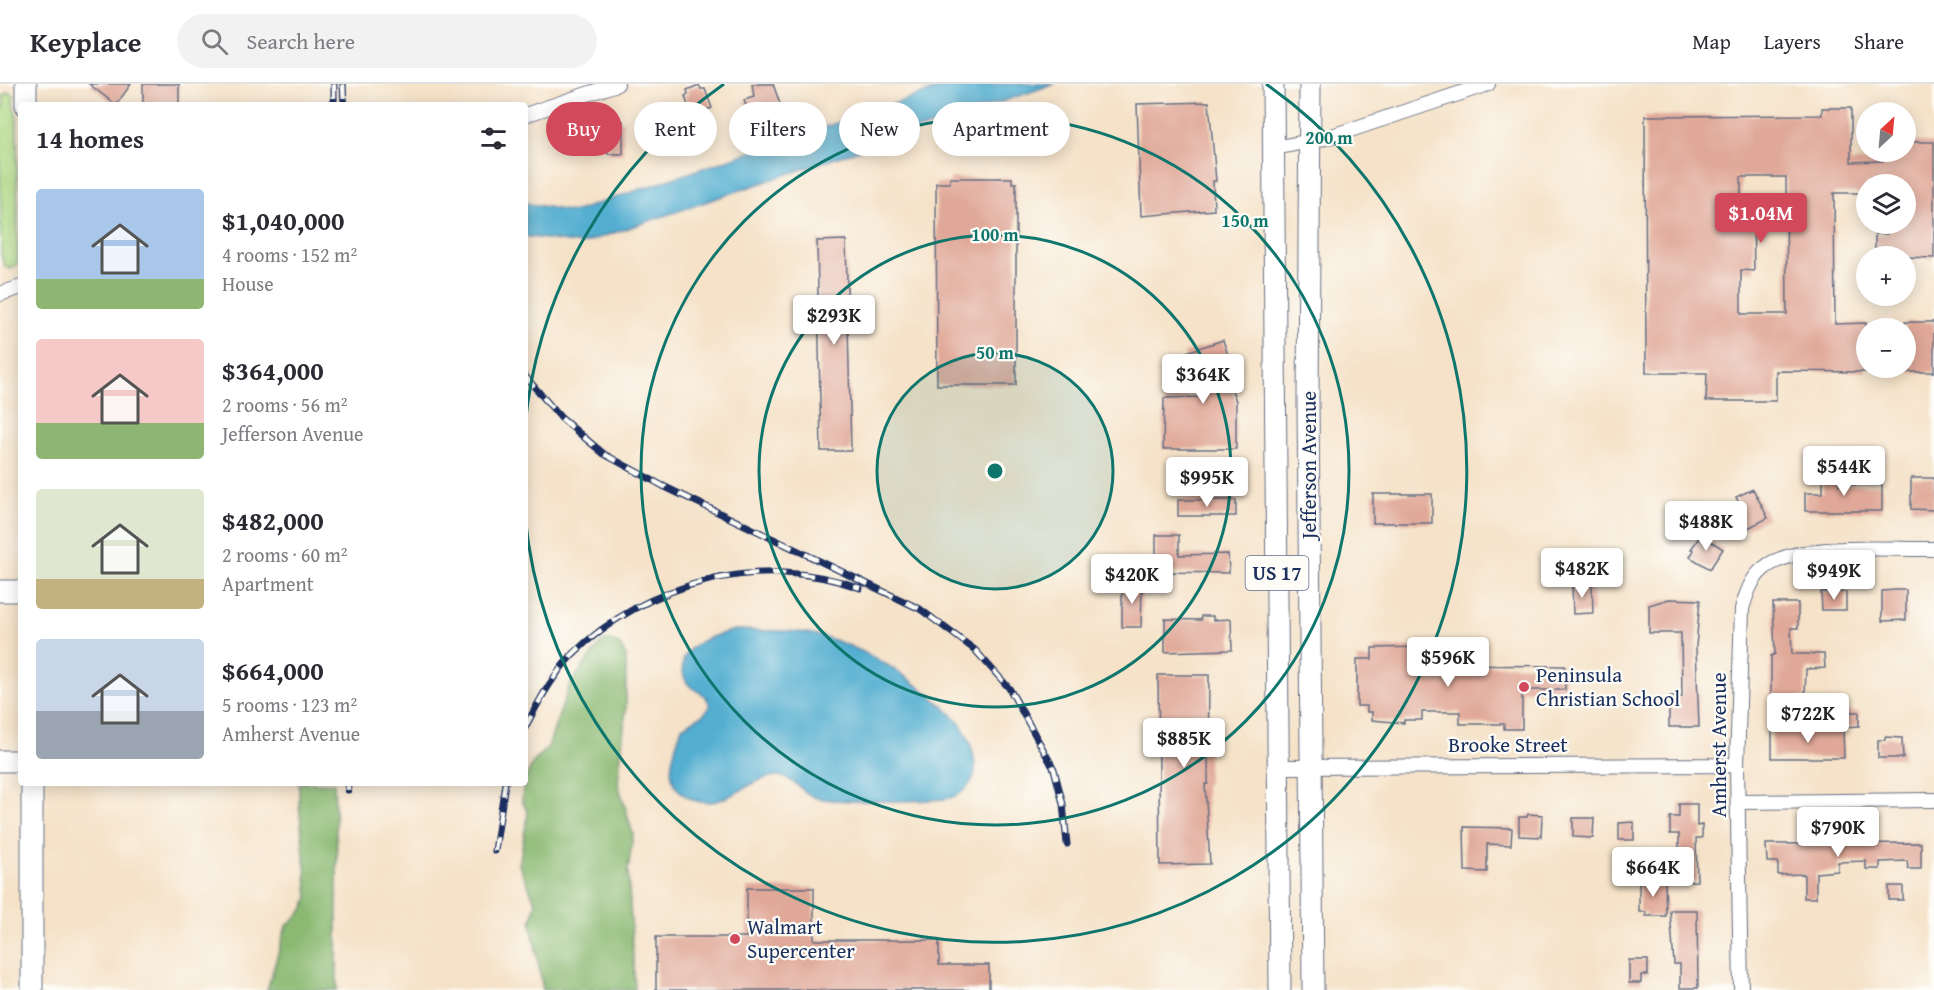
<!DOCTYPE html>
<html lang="en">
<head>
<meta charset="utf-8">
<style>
	:root { --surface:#fff; --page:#f2f2f3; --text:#2b2b33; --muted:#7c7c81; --line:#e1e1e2; --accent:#d1495b }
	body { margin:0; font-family:"Gentium Book Plus",serif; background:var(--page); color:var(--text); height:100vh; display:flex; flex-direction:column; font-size:22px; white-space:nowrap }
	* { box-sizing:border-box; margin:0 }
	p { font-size:20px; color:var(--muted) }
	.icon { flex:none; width:33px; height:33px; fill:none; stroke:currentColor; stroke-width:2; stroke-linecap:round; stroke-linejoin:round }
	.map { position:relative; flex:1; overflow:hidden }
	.side { position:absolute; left:18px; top:18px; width:510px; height:684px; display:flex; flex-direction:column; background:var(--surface); border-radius:6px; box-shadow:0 3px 15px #0003 }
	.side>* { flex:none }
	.top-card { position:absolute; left:546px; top:18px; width:570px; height:54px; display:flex; gap:12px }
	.needle { width:39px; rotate:26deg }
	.fabs { position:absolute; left:1856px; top:18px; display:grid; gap:12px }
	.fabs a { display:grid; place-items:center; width:60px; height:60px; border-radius:50%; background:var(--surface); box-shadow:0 3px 15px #0003; font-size:30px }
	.price { position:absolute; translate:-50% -51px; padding:0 14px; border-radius:6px; background:#fff; color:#222; font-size:20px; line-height:39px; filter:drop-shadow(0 2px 3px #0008) }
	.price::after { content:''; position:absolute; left:50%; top:36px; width:18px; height:14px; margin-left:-9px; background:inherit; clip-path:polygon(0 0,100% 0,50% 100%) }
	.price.on { background:var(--accent); color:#fff }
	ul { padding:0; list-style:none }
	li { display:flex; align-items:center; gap:18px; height:150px; padding:0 18px }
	li span { display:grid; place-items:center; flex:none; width:168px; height:120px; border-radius:6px; color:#555 }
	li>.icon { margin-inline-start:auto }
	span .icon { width:72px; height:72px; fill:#fffc; stroke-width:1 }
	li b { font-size:26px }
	h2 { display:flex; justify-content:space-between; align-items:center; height:72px; padding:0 18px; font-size:26px }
	.pill { padding:0 21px; border-radius:27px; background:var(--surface); box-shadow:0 3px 15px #0003; font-size:21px; line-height:54px }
	.pill.on { background:var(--accent); color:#fff }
	header { display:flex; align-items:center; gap:36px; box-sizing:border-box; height:84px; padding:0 30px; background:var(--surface); border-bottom:2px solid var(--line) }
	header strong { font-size:28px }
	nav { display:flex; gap:33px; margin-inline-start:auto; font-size:21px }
	.search { width:420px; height:54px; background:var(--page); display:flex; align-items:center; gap:15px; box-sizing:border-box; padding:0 21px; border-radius:33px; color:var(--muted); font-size:22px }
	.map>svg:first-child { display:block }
</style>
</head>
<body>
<header>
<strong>Keyplace</strong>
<div class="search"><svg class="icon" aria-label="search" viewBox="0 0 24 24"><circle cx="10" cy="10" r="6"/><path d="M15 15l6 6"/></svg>Search here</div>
<nav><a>Map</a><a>Layers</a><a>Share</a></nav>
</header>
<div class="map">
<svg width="1934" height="906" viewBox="0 0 1934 906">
	<rect width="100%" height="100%" fill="#fdfcf7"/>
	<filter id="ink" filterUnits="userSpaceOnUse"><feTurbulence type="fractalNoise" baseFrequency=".0167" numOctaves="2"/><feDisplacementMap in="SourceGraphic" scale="12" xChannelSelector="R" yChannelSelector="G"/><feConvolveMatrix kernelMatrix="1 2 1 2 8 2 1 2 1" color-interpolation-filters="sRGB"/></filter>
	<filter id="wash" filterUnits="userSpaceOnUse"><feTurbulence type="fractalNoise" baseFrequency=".008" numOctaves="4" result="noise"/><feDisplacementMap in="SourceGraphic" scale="24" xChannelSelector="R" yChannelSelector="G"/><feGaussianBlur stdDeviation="1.35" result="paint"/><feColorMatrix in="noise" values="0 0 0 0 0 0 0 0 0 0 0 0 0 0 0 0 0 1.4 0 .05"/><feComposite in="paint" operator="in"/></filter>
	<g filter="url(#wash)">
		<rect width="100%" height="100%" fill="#f5e2c8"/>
		<!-- green -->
		<path fill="#afd984" stroke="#658471" stroke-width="1.5" d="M8,8L14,11L13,19L17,32L18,179L11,185L5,183L1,171L0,30L4,18L3,13Z"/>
		<!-- forest -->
		<path fill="#8bb972" stroke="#537468" stroke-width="1.5" d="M607,556L619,560L626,572V625L618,699L633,750L628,787L635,906H543L531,839L536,819L519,781L528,729L522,717L523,700L532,680L548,663L569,602L600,560Z
			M299,699H334L337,770V906H267L286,843L303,826L308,813L299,720Z"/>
		<!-- water -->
		<path fill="#53aed0" stroke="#376e97" stroke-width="1.5" d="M952,0H1054L581,160L525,152V119L573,128Z
			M735,546C762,547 794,545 821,552C861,563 899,586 931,612C957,633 972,648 975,682C976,696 966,708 953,713C938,718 828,719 814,713C802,708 792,693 779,692C749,691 720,734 686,712C660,696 675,666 682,643L703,631L710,622C708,611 700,609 691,603C686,599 684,594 683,588C678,559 714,552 735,546Z"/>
		<g id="blocks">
			<!-- building -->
			<path fill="#e0a898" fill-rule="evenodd" d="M89,0H131L116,21Z
				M143,0H179V21H143Z
				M752,0H773L780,20L750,33L744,16L754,13Z
				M699,1L701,5H705L712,24L691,31L685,12L688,10L687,6Z
				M1209,18L1216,97H1213L1214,126L1141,132L1137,20Z
				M1822,24H1851V78L1883,77V68H1905V58H1934V174L1875,172V150H1887V140H1905V100H1866V109H1834L1835,240L1866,239V288L1776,287V317H1706L1707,289H1646L1645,32L1822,31ZM1741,93H1786L1787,230H1741V186L1754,187L1753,130L1741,131Z
				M608,37H623V70H608Z
				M950,94H1012V99H1016V301H937L936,99H950Z
				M846,156L851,367H821L817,157Z
				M1905,238H1934V288H1905Z
				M1223,256L1230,277L1226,278L1230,289L1226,290L1236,317V365H1163L1164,314L1200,313L1184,269Z
				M1823,388H1839V401H1882V427H1805V409H1823Z
				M1911,394H1934V426L1911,425Z
				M1753,405L1768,434L1746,445L1738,430L1743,427L1736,413Z
				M1373,410H1432V439H1373Z
				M1178,416H1236V432H1178Z
				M1693,419L1708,429L1698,445L1683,434Z
				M1156,451H1179V471L1228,470L1229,489L1156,488Z
				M1701,451L1723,465L1710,485L1690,473L1694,466L1691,465Z
				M1122,500H1142L1141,543H1122Z
				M1592,500L1593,529L1573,530L1572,501Z
				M1896,506H1906V536L1882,537V507Z
				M1821,508H1846V526H1822Z
				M1669,515L1700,516L1696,563L1699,643H1669V613H1682L1681,549H1649V521Z
				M1773,519H1798V544H1791L1792,570H1824L1825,584L1806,585L1805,613L1771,616V572L1775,570Z
				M1201,532H1213V536L1231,535L1232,566L1165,568V535L1201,536Z
				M1423,563V575H1439V581L1565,582V606H1522V645H1504V640H1460V628H1422V636H1404V639L1372,636V628H1367V622H1357V575H1372V564Z
				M1158,591H1209L1208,700H1205L1210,780L1160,781Z
				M1844,628H1859V642L1844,643Z
				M1772,646H1843L1844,674H1772Z
				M1885,653L1902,654L1903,674H1878V656H1885Z
				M1679,720H1697V742L1702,741V754H1696L1697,797L1679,798V750H1670V733H1679Z
				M1528,730L1542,731L1541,753L1519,752V733H1527Z
				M1573,734H1594L1593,754L1573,753Z
				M1634,738V756H1619V739Z
				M1464,743L1512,744L1511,761L1487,760V788L1465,787Z
				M1921,759V785H1908L1907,777L1880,778V785H1866V777L1838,778V787L1816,789V814H1804V790L1778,791V778H1767L1766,760Z
				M1665,797L1666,832H1646V828H1639V798Z
				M1889,802H1903V816H1889Z
				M747,804H814V856H939V881H989V906H656V853H747Z
				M1670,826H1697L1698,904H1680V880H1674Z
				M1629,876H1648V891H1641V899H1629Z"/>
		</g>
	</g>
	<g filter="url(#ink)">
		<use href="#blocks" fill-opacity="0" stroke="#676e83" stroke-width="1.5"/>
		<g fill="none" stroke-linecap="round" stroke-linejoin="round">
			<defs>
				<path id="street" d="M525,31L617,0
					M1274,64L1326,54L1488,0
					M0,210L21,203
					M1279,683L1737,681
					M1739,718L1934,716
					M1741,906L1737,681L1742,525C1746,511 1751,495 1763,485C1795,457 1891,466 1934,465"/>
				<path id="primary" d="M1273,0L1280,906
					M1310,0L1308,318L1313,906
					M26,21V0
					M0,507H21
					M0,677H21
					M32,699V906"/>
			</defs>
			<!-- street casing -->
			<use href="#street" stroke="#676e83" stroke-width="16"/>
			<!-- primary casing -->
			<use href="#primary" stroke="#676e83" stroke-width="23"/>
			<!-- street -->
			<use href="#street" stroke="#fff" stroke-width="14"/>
			<!-- primary -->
			<use href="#primary" stroke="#fff" stroke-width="21"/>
			<defs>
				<path id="rail" d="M334,0V21
					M343,0L344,21
					M525,292L561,334L604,370L663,402L920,525L975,566L1009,604L1054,685L1063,720L1067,760
					M525,644C537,620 553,591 572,571C646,498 762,468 860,504
					M348,699V706
					M495,767L505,699"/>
			</defs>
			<!-- rail casing -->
			<use href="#rail" stroke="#1b2f5e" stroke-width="7"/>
			<!-- rail -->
			<use href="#rail" stroke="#fdfcf7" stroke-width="4.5" stroke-dasharray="14" stroke-linecap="butt"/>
		</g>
	</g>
	<!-- distance rings -->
	<circle cx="995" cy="387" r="118" fill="#0f766e" fill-opacity=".12"/>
	<g fill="none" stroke="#0f766e" stroke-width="3">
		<circle cx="995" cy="387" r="118"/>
		<circle cx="995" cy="387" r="236"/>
		<circle cx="995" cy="387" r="354"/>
		<path d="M525 342A472 472 0 0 1 724 0M1266 0A472 472 0 1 1 525 432"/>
	</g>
	<!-- markers -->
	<g fill="#d1495b" stroke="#fdfcf7" stroke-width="2">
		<circle cx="1524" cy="603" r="6"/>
		<circle cx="735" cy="855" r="6"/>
	</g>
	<g text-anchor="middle" stroke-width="4.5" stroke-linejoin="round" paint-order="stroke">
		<!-- shield labels -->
		<rect fill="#fdfcf7" stroke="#5f6c8c" stroke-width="1.5" x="1245.5" y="472" width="63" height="34" rx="4.5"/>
		<g font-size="20" font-weight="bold" fill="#1b2f5e">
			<text x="1277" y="496">US 17</text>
		</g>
		<!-- street labels -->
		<g font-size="21" fill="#1b2f5e" stroke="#fdfcf7">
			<text transform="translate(1309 381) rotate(-90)" y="7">Jefferson Avenue</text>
			<text x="1508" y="668">Brooke Street</text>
			<text transform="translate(1719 661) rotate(-90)" y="7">Amherst Avenue</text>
		</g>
		<!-- poi labels -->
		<g font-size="21" fill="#1b2f5e" stroke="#fdfcf7" text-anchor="start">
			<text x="1536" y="598">Peninsula<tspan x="1536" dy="24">Christian School</tspan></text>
			<text x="747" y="850">Walmart<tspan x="747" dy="24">Supercenter</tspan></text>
		</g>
	</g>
	<circle cx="995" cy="387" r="9" fill="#0f766e" stroke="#fdfcf7" stroke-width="3"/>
	<g font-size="18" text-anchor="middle" font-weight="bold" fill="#0f766e" stroke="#fdfcf7" stroke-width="4.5" stroke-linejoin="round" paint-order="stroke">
		<text x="1329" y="60">200 m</text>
		<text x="1245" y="143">150 m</text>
		<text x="995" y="157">100 m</text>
		<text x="995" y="275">50 m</text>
	</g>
</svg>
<div class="fabs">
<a><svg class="needle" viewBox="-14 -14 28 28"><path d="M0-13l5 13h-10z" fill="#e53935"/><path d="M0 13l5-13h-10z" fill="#7c7c81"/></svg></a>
<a><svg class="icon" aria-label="layers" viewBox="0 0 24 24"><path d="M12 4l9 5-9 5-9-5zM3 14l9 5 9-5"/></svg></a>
<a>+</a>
<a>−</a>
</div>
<b class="price on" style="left:1761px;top:160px">$1.04M</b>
<b class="price" style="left:834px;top:262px">$293K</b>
<b class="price" style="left:1203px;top:321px">$364K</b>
<b class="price" style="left:1844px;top:413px">$544K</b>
<b class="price" style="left:1207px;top:424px">$995K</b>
<b class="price" style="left:1706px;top:468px">$488K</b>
<b class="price" style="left:1582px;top:515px">$482K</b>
<b class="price" style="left:1834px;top:517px">$949K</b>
<b class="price" style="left:1132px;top:521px">$420K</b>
<b class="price" style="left:1448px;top:604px">$596K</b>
<b class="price" style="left:1808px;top:660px">$722K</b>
<b class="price" style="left:1184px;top:685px">$885K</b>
<b class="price" style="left:1838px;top:774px">$790K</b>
<b class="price" style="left:1653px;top:814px">$664K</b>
<div class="top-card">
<a class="pill on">Buy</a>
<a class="pill">Rent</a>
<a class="pill">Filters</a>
<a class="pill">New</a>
<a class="pill">Apartment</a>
</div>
<section class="side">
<h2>14 homes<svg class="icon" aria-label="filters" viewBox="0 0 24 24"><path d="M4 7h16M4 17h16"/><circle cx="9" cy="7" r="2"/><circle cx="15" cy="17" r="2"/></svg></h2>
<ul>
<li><span style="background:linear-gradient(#a9c7e8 75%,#8fb573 0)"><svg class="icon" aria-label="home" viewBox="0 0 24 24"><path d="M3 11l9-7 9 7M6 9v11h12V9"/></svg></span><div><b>$1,040,000</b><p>4 rooms · 152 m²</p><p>House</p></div></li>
<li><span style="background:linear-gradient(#f6c9c9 70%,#8fb573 0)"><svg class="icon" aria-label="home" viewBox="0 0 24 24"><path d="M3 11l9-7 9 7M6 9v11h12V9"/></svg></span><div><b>$364,000</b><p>2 rooms · 56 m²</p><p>Jefferson Avenue</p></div></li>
<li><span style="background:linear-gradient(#dfe7d0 75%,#c2b280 0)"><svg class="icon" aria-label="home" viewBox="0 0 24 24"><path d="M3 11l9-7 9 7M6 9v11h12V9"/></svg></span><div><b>$482,000</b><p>2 rooms · 60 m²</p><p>Apartment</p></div></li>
<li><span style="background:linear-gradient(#c9d6e8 60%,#9aa5b1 0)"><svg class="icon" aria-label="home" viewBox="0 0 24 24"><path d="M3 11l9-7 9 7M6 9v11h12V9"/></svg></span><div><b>$664,000</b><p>5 rooms · 123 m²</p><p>Amherst Avenue</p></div></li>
</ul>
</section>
</div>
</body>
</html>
